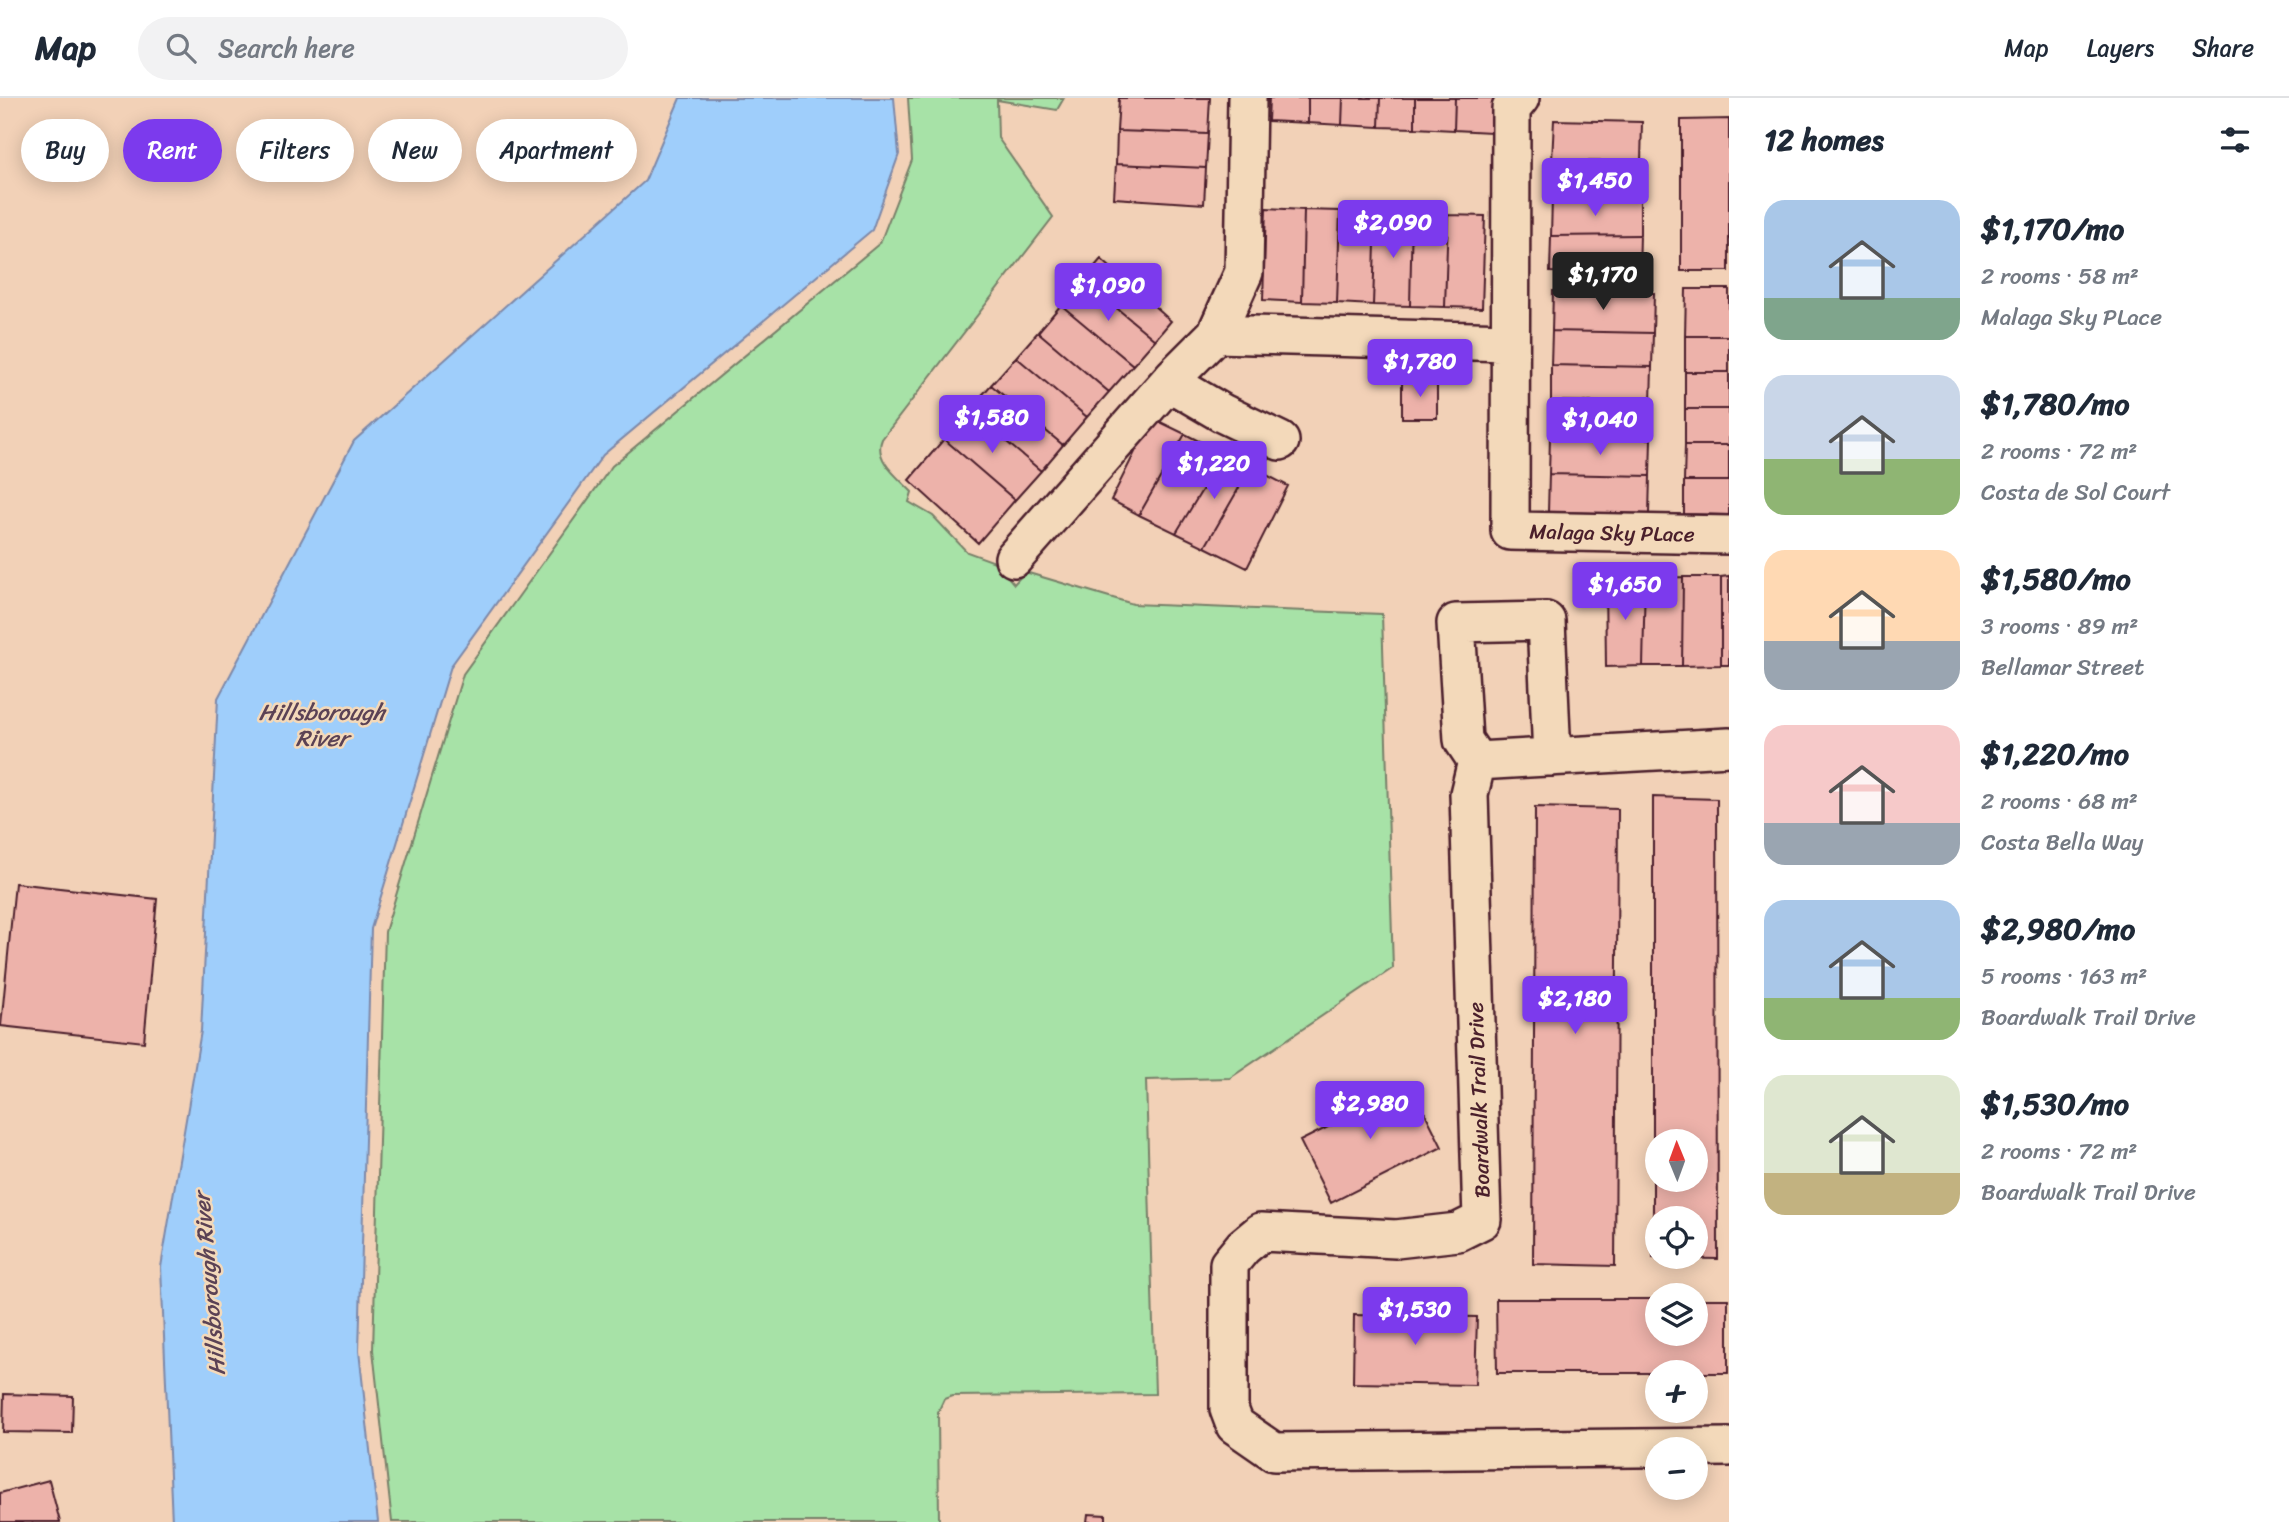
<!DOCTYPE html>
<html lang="en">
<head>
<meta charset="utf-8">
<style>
	:root { --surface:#fff; --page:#f2f2f3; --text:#1f2937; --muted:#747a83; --line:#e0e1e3; --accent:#7c3aed }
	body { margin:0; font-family:Sriracha,sans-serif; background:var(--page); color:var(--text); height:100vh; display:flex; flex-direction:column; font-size:26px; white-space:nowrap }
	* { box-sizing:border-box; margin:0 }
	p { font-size:23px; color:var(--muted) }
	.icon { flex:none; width:38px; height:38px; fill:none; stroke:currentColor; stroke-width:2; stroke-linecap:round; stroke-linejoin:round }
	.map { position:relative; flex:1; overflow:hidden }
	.drawer { display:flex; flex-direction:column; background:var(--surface); width:560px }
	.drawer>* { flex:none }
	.hud { position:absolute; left:21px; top:21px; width:665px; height:63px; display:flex; gap:14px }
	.needle { width:46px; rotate:359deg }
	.controls { position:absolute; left:1645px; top:1031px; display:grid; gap:14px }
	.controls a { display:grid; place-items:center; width:63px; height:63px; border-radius:50%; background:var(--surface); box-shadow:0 4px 18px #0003; font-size:35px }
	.price { position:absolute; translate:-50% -60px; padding:0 16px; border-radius:7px; background:var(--accent); color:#fff; font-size:23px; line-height:46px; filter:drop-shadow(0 2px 4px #0008) }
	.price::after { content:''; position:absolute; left:50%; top:42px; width:21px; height:16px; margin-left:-10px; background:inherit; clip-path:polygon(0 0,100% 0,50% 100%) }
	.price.current { background:#222; color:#fff }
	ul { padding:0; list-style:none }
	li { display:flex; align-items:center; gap:21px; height:175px; padding:0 35px }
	li span { display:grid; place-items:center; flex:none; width:196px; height:140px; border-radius:21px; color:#555 }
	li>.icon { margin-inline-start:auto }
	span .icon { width:84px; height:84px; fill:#fffc; stroke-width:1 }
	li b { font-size:30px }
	h2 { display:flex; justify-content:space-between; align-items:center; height:84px; padding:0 35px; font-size:30px }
	.tag { padding:0 24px; border-radius:32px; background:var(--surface); box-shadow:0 4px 18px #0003; font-size:24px; line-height:63px }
	.tag.current { background:var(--accent); color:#fff }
	header { display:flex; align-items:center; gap:42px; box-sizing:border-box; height:98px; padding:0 35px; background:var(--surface); border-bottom:2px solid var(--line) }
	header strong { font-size:33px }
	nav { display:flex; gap:38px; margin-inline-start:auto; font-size:24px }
	.search { width:490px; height:63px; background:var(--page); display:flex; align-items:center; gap:18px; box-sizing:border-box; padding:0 24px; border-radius:38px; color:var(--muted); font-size:26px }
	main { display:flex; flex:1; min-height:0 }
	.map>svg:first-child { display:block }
</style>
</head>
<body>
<header>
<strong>Map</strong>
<div class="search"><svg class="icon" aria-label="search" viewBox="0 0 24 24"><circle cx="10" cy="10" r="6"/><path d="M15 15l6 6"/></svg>Search here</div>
<nav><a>Map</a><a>Layers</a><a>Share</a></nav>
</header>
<main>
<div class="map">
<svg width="1729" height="1424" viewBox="0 0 1729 1424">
	<rect width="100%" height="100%" fill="#f2d1b7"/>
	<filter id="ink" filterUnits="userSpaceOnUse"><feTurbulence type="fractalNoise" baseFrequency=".0143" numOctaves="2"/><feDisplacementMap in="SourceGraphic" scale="14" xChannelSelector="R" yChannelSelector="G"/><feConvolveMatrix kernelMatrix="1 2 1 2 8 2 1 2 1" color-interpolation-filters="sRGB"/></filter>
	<g filter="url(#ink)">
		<!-- green -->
		<path fill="#a7e2a7" stroke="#788069" stroke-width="2" d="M908,0H1064L1057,12L997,2L998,40L1053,119L882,341C873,362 899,380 912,394L909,404L933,418L967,454L995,464L1014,486L1025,474L1133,506L1382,516L1393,870L1230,980L1146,982L1155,1296L952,1298L944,1301L938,1314L939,1424H392L373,1252L385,834L463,576L612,368L880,145L912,62Z"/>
		<!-- water -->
		<path fill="#9fcefb" stroke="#7d88a8" stroke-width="2" d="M680,0H894L899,56L872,132L603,357L451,568L371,831L359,1253L378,1424H172L161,1169L201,933L218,600L354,343L645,83Z"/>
		<!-- building -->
		<path fill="#edb2aa" stroke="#4a1f2b" stroke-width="2" fill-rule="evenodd" d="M1119,0H1210L1208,36L1117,33Z
			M1269,0H1308V25L1268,23Z
			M1308,0H1343L1342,27L1308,25Z
			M1343,0H1380L1379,29L1342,27Z
			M1380,0H1415V30L1379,29Z
			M1415,0H1455L1454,32L1415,30Z
			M1455,0H1493L1491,34L1454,32Z
			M1729,21V173H1681V22Z
			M1554,22L1642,24L1641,64L1552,63Z
			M1117,33L1208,36L1206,70L1116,66Z
			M1552,63L1641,64L1640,102L1552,101Z
			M1116,66L1206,70L1204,106L1114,100Z
			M1552,101L1640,102V137L1551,138Z
			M1266,110L1304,112L1302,204L1263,202Z
			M1304,112L1340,113L1337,205L1302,204Z
			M1340,113L1376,115L1373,207L1337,205Z
			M1376,115L1412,116L1410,208L1373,207Z
			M1412,116L1448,117L1445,209L1410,208Z
			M1448,117L1485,118L1482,210L1445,209Z
			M1640,137L1639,176L1550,174L1551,138Z
			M1101,161L1171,223L1155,242L1083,182Z
			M1083,182L1155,242L1133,267L1061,207Z
			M1686,191H1729V238H1685Z
			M1553,193L1654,195L1653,235L1552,233Z
			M1061,207L1133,267L1109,294L1038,234Z
			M1552,233L1653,235L1652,269L1551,267Z
			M1038,234L1109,294L1087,319L1016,259Z
			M1685,238H1729V274H1685Z
			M1016,259L1087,319L1063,347L991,287Z
			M1551,267L1652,269L1651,305L1551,303Z
			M1685,274H1729V311H1685Z
			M1437,282V320H1402V283Z
			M991,287L1063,347L1041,373L969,312Z
			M1551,303L1651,305V341L1550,339Z
			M1685,311H1729V347H1685Z
			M969,312L1041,373L1015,402L944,341Z
			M1152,320L1185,336L1139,417L1111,402Z
			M1185,336L1224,356L1176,435L1139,417Z
			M1550,339L1651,341L1650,378L1549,376Z
			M944,341L1015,402L978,445L909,382Z
			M1685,347H1729V383H1684Z
			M1224,356L1251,369L1205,449L1176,435Z
			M1251,369L1288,388L1247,470L1205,449Z
			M1549,376L1650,378L1649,416L1548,414Z
			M1684,383H1729V417L1684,416Z
			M1729,478V567H1721V479Z
			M1683,479H1721V567L1682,568Z
			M1683,479L1682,568H1643L1645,480Z
			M1605,480H1645L1643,568L1606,569Z
			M1653,699L1717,701L1718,1161L1653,1160ZM1657,1043H1696V1082H1657ZM1657,1120H1696V1158H1657Z
			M1535,709L1618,711L1615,1168L1533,1166Z
			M15,785L157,801L144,944L1,928Z
			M1411,987L1442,1049L1331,1105L1300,1043L1344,1021L1334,1001L1356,989L1366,1009Z
			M1403,1195H1428V1218L1477,1219L1475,1287L1353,1285L1354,1217L1403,1218Z
			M1496,1201H1657V1236H1696V1201H1728V1275H1497Z
			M4,1296L73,1298L72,1335L3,1334Z
			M49,1382L60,1424H0V1395Z
			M1088,1416L1106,1417V1424H1087Z"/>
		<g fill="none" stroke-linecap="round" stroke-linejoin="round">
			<defs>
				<path id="minor" d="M1520,0L1511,11L1510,433L1729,437
					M1216,236L1509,244
					M1169,284L1222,315L1280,343
					M1014,460L1174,278L1216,236L1244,174L1247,0
					M1729,649L1477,663L1469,696L1482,1122L1458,1134L1396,1141L1261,1134L1243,1149L1229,1166V1311L1235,1327L1274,1354L1729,1349
					M1477,663L1463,642L1456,525L1546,523L1552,659"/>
			</defs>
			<!-- minor casing -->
			<use href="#minor" stroke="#4a1f2b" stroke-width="42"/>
			<!-- minor -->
			<use href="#minor" stroke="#f3d9ba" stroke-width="37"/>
		</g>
	</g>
	<g text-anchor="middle" stroke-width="5" stroke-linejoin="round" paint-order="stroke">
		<!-- street labels -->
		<g font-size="21" fill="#4a1f2b" stroke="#f3d9ba">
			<text transform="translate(1612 435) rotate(1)" y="7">Malaga Sky PLace</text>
			<text transform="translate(1479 1002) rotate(-92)" y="7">Boardwalk Trail Drive</text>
		</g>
		<!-- water labels -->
		<g font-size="23" font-style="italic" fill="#5b4255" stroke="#f3d9ba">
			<text x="322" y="622">Hillsborough<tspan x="322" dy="26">River</tspan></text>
			<text transform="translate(209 1186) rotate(-95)" y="8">Hillsborough River</text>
		</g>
	</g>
</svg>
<div class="controls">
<a><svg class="needle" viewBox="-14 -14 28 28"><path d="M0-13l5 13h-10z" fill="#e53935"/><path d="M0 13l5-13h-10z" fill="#747a83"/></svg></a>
<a><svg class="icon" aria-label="locate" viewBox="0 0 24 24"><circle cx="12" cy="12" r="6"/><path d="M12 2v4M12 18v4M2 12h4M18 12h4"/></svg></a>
<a><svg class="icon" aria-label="layers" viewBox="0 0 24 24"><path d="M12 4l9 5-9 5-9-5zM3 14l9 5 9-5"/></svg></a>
<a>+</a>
<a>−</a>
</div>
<b class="price" style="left:1595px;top:120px">$1,450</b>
<b class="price" style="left:1393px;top:162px">$2,090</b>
<b class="price current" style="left:1603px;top:214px">$1,170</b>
<b class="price" style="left:1108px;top:225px">$1,090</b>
<b class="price" style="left:1420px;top:301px">$1,780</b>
<b class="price" style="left:992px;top:357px">$1,580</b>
<b class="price" style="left:1600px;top:359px">$1,040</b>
<b class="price" style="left:1214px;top:403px">$1,220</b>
<b class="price" style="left:1625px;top:524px">$1,650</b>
<b class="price" style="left:1575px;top:938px">$2,180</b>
<b class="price" style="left:1370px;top:1043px">$2,980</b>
<b class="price" style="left:1415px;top:1249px">$1,530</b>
<div class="hud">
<a class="tag">Buy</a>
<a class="tag current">Rent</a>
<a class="tag">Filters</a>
<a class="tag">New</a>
<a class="tag">Apartment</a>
</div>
</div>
<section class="drawer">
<h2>12 homes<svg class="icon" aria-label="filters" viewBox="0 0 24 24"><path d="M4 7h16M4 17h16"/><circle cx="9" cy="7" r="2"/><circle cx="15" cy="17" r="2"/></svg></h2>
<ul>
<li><span style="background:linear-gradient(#a9c7e8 70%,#7fa58c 0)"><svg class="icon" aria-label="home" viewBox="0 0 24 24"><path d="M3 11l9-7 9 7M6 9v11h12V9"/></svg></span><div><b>$1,170/mo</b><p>2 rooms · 58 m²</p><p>Malaga Sky PLace</p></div></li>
<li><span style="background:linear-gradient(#c9d6e8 60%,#8fb573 0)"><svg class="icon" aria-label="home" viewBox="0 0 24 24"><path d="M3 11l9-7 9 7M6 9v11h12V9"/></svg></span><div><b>$1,780/mo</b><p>2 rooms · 72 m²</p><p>Costa de Sol Court</p></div></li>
<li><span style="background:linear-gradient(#ffd9b3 65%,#9aa5b1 0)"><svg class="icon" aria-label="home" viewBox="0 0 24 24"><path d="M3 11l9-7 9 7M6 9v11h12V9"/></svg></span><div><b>$1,580/mo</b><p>3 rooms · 89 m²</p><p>Bellamar Street</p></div></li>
<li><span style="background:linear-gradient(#f6c9c9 70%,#9aa5b1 0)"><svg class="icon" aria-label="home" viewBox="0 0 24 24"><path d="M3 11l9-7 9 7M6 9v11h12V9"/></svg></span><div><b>$1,220/mo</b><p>2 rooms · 68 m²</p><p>Costa Bella Way</p></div></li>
<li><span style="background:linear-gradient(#a9c7e8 70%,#8fb573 0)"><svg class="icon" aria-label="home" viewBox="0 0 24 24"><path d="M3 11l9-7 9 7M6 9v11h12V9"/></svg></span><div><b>$2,980/mo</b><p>5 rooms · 163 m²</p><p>Boardwalk Trail Drive</p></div></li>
<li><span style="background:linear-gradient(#dfe7d0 70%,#c2b280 0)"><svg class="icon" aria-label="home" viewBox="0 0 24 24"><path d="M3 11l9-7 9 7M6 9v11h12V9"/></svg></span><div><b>$1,530/mo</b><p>2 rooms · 72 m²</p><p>Boardwalk Trail Drive</p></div></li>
</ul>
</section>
</main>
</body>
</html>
